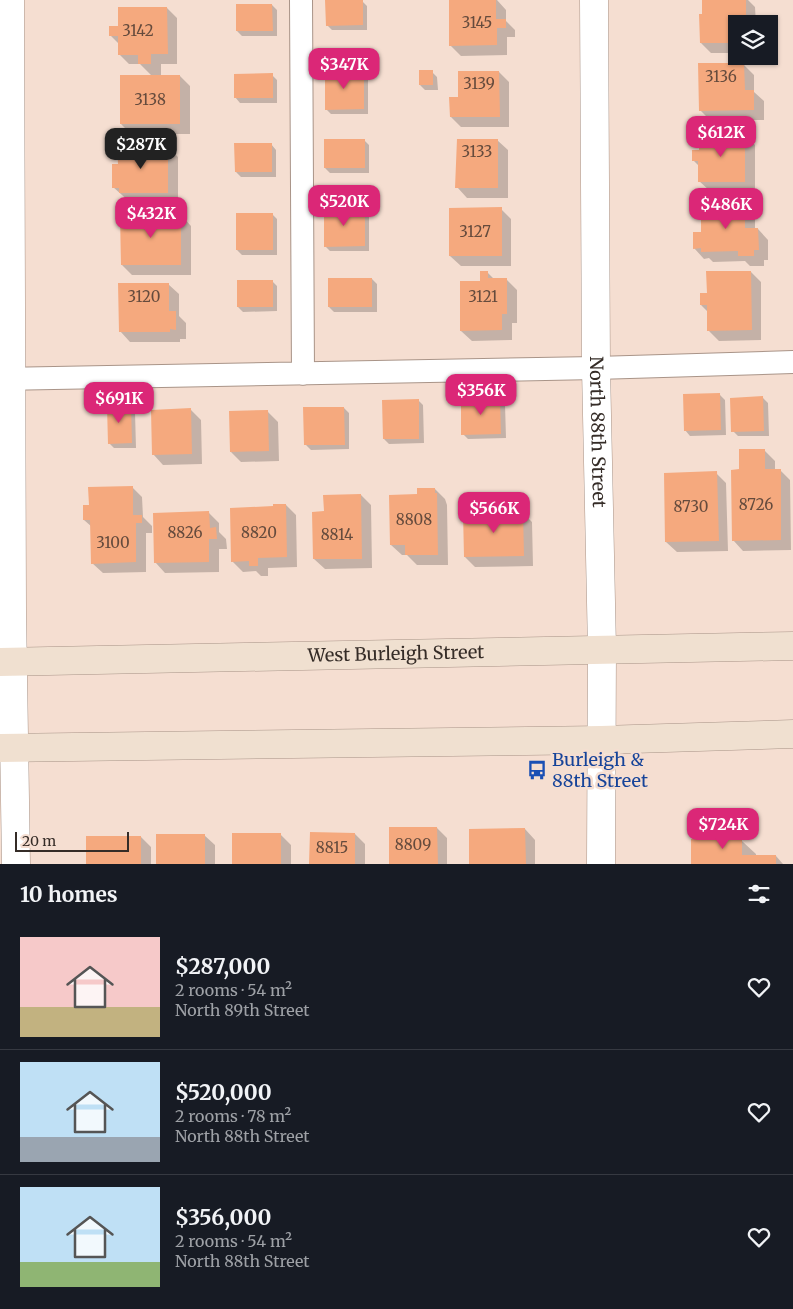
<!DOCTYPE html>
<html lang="en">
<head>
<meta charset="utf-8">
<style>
	:root { --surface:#171b24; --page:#20242c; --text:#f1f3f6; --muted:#9ea1a6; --line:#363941; --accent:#db2777 }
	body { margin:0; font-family:Merriweather,serif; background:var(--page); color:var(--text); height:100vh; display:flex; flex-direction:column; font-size:19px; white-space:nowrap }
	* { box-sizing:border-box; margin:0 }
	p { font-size:16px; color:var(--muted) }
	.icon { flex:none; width:28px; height:28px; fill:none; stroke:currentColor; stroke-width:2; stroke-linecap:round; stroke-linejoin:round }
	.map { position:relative; height:864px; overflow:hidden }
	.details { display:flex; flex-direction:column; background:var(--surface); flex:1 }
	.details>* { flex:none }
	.tools { position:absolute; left:728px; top:15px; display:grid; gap:10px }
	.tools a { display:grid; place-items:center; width:50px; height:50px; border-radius:0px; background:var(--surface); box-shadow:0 1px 4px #0004; font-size:25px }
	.scale { position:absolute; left:15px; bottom:12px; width:114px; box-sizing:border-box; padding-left:5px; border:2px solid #352c27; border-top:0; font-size:14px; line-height:18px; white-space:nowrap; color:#352c27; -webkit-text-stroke:4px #f5ded1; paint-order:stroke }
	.price { position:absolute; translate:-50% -42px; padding:0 11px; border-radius:10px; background:var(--accent); color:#fff; font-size:16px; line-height:32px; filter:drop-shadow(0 1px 2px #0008) }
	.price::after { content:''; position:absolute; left:50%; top:30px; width:15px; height:11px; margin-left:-8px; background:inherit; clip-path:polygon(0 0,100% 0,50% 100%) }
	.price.selected { background:#222; color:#fff }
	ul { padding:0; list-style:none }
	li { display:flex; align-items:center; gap:15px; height:125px; padding:0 20px }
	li+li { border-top:1px solid var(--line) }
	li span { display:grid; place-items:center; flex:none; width:140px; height:100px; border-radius:0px; color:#555 }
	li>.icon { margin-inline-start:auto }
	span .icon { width:60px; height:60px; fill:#fffc; stroke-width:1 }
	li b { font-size:21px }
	h2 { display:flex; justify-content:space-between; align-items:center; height:60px; padding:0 20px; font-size:21px }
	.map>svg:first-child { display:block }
</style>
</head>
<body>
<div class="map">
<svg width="793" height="864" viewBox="0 0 793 864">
	<rect width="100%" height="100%" fill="#f5ded1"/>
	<!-- shadow -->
	<path fill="#0003" d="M450,0H497L506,10V21L515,30V37H507V55L461,56L450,45Z
		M703,0H748L755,7L756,24H736V53H711L701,43Z
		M362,1L367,6V30H332L327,25Z
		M272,5L277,10V36H242L237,31Z
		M167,8L177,18V64H161V76H180L190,86V134H131L121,124L152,76L140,64H129L119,54V44L111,36L119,27Z
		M744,65L754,75V92L764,101V120H710L700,110Z
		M363,72L368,77V114H331L326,109Z
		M432,72L437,77L438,90H425L420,85Z
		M499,72L509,82V127H461L451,117L459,98Z
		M272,75L277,80V103H240L235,97Z
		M745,134L755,145V191H710L699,181V166L693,160L700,151Z
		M364,140L369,145V173H330L325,168Z
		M497,140L508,150V198H467L457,187Z
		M271,144L276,150V177H241L236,172Z
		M168,147L178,157V203H131L113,187L119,165Z
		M744,204L755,214V229H758L768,240V260H764V266H750L745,261L713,262L709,258L704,259L694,248L702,233Z
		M364,209L369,214V251H330L325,246Z
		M501,209L511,219V266H461L450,256Z
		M272,214L277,219V255H242L237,250Z
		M181,215L191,226V275H132L122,265Z
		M751,272L761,282V340L719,341L709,331L708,312L701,305L708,294Z
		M488,273L495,280H507L517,290V323H512V340L472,341L461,331L481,282Z
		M372,279L377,284V312H334L329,307Z
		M272,281L277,286V311L243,312L238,307Z
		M168,284L179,294V316L186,323V339H180V342H130L120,331Z
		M720,395L725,400L726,435L690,436L685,430Z
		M763,398L768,403L769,436H738L733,431Z
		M500,399L505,404L506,438L468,439L463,434Z
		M418,400L423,405L424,443L389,444L384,439Z
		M130,407L135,412L136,448H114L109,443Z
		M344,408L349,413V449L311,450L306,445Z
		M191,410L201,420L202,464L163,465L153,454Z
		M268,412L278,422L279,461L241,462L231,452Z
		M765,451L775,461V470H780L790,480L791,550L743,551L733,540L740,471Z
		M716,473L726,483L728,551L677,552L666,542Z
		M132,487L142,497L143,517L152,526V533H146V572L103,573L92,563V527L84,520L90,506Z
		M435,489L445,499L447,505L448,565H417L407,555H402L391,545L418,495Z
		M361,495L371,505L372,568L325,569L314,559L325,513Z
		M286,505L296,515L297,567L268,568V576H261L256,571L243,572L232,561Z
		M522,512L532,522L533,566L475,567L465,557Z
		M209,513L219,523V532L226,539L227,549H219V572L165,573L155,562Z
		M437,828L447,838V864H390Z
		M525,829L535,840V864H471Z
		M730,830L756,854V856H776L783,864H692L703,840Z
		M280,834L291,845V864H233Z
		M355,834L365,844V864H311Z
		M204,835L215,845V864H158Z
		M141,837L151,847V864H87Z"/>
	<!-- building -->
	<path fill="#f5a97e" d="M325,0H363V25L326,26Z
		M449,0H496V19H506V28H497V45L449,46Z
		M702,0H746V24H736V43H700L699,14H702Z
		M236,4H272L273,31H236Z
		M118,7H167L168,54H151V64H138V55H118V36H109V26H118Z
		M698,63H744L745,90H754V110L699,111Z
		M364,70V109L325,110V71Z
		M419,70H433V85H419Z
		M458,71H499L500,117H450L449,97H458Z
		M273,73V98H234V74Z
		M120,75H180V124H120Z
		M699,133H745V182H698V161H692V150H699Z
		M324,139H365V168H324Z
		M457,139H498V188H455Z
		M234,143H272V172H235Z
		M117,146H168V193H119V188H112V164H118Z
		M701,202H745V228H758L759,250H754V256H738V251L701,252V248L693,249V232H701Z
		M365,207V246L324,247V208Z
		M502,207V256H449V208Z
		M236,213H273V250H236Z
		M120,214H181V265H121Z
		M480,271H488V278H507V314H502V330L460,331V281H480Z
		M706,271H751L752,330L707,331V305H700V293H707Z
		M328,278H372V307H328Z
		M237,280H273V307H237Z
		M118,283H169V311H176V330L170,329V332H119Z
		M720,393L721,430L684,431L683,394Z
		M763,396L764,431L731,432L730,398Z
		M461,398H500L501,434L461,435Z
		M419,399V439H383L382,400Z
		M131,405L132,443L108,444L107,406Z
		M303,407H344L345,445H304Z
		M191,408L192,454L152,455L151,410Z
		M268,410L269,451L230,452L229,411Z
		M739,449H765V469H781V540L732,541L731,470L739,469Z
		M717,471L719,541L665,542L664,473Z
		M133,486V515H142V523H136V562L91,564L90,520H83V505H89L88,487Z
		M417,488H435V493H437L438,555H405V545H390L389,495L417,494Z
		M361,494L362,559H313L312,512L324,511L323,495Z
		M273,504H286L287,557L258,558V566H249V561L231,562L230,508L273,506Z
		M209,511L210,528L216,527L217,539H209V562L154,563L153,513Z
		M523,511L524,556L464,557L463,512Z
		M389,827H437L438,864H389Z
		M525,828L526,864H469V829Z
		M701,829H730V838H742V855H776V864H691V839H701Z
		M310,832L355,833V864H309Z
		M232,833H281V864H232Z
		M156,834H205V864H156Z
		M86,836H141V864H86Z"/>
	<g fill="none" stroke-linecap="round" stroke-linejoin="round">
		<defs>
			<path id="service" d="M301,0L303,374
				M0,379L596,368L793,362"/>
			<g id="minor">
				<path d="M10,0L12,610L16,864"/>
				<path id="s1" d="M594,0L596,368L602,649L601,864"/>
			</g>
			<g id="secondary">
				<path id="s2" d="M0,662L793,646"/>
				<path d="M0,748L601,740L793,734"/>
			</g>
		</defs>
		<!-- service casing -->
		<use href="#service" stroke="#a99488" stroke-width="24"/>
		<!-- minor casing -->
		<use href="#minor" stroke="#a99488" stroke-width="29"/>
		<!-- secondary casing -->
		<use href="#secondary" stroke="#a99488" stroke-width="29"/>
		<!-- service -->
		<use href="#service" stroke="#fff" stroke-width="22"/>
		<!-- minor -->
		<use href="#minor" stroke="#fff" stroke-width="28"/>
		<!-- secondary -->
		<use href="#secondary" stroke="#f0e0d0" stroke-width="28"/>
	</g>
	<!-- icons -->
	<defs>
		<symbol id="bus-bare" viewBox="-9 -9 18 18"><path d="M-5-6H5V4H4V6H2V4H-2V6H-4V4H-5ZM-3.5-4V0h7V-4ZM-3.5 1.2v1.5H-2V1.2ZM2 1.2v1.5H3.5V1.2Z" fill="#1a4fb4" stroke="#f5ded1" stroke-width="2.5" paint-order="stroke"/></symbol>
	</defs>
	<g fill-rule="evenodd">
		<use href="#bus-bare" x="523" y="756" width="28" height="28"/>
	</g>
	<g text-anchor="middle" stroke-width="5" stroke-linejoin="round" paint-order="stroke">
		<!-- number labels -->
		<g font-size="15" fill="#654b3d">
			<text x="477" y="28">3145</text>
			<text x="138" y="36">3142</text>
			<text x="721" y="82">3136</text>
			<text x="479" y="89">3139</text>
			<text x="150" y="105">3138</text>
			<text x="477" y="157">3133</text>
			<text x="475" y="237">3127</text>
			<text x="144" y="302">3120</text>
			<text x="483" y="302">3121</text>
			<text x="756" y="510">8726</text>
			<text x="691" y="512">8730</text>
			<text x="414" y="525">8808</text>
			<text x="185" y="538">8826</text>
			<text x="259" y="538">8820</text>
			<text x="337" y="540">8814</text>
			<text x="113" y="548">3100</text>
			<text x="413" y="850">8809</text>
			<text x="332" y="853">8815</text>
		</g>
		<!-- street labels -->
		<g font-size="18" fill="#352c27" stroke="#f5ded1">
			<text dy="6" stroke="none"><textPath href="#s1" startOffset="432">North 88th Street</textPath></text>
			<text dy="6" stroke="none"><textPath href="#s2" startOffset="396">West Burleigh Street</textPath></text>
		</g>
		<!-- transit labels -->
		<g font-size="18" fill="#164399" stroke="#f5ded1" text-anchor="start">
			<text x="552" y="766">Burleigh &amp;<tspan x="552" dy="21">88th Street</tspan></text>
		</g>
	</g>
</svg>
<div class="tools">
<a><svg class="icon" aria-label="layers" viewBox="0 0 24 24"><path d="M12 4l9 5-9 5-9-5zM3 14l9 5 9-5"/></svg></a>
</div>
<div class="scale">20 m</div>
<b class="price" style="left:344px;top:90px">$347K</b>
<b class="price" style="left:721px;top:158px">$612K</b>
<b class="price selected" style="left:141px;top:170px">$287K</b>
<b class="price" style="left:344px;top:227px">$520K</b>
<b class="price" style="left:726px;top:230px">$486K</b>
<b class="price" style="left:151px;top:239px">$432K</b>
<b class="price" style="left:481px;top:416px">$356K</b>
<b class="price" style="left:119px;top:424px">$691K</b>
<b class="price" style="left:494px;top:534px">$566K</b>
<b class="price" style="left:723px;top:850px">$724K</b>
</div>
<section class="details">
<h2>10 homes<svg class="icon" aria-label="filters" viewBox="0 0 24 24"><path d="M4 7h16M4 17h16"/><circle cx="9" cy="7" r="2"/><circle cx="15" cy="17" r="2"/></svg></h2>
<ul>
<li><span style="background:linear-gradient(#f6c9c9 70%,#c2b280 0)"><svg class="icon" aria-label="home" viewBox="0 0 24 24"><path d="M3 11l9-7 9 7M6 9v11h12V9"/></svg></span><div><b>$287,000</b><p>2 rooms · 54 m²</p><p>North 89th Street</p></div><svg class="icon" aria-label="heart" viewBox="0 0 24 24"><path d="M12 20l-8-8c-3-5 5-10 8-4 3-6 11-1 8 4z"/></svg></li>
<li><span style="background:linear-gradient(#bfe0f5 75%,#9aa5b1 0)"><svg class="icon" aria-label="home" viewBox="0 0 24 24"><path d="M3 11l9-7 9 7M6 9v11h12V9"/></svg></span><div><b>$520,000</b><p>2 rooms · 78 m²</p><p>North 88th Street</p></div><svg class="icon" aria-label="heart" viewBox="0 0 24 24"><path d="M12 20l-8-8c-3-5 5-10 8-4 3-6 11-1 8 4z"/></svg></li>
<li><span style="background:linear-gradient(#bfe0f5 75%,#8fb573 0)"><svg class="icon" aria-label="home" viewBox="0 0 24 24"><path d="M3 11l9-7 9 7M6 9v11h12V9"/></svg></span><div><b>$356,000</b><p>2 rooms · 54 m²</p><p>North 88th Street</p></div><svg class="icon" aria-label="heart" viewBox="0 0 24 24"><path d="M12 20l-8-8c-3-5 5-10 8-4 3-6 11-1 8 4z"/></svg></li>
</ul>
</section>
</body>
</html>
